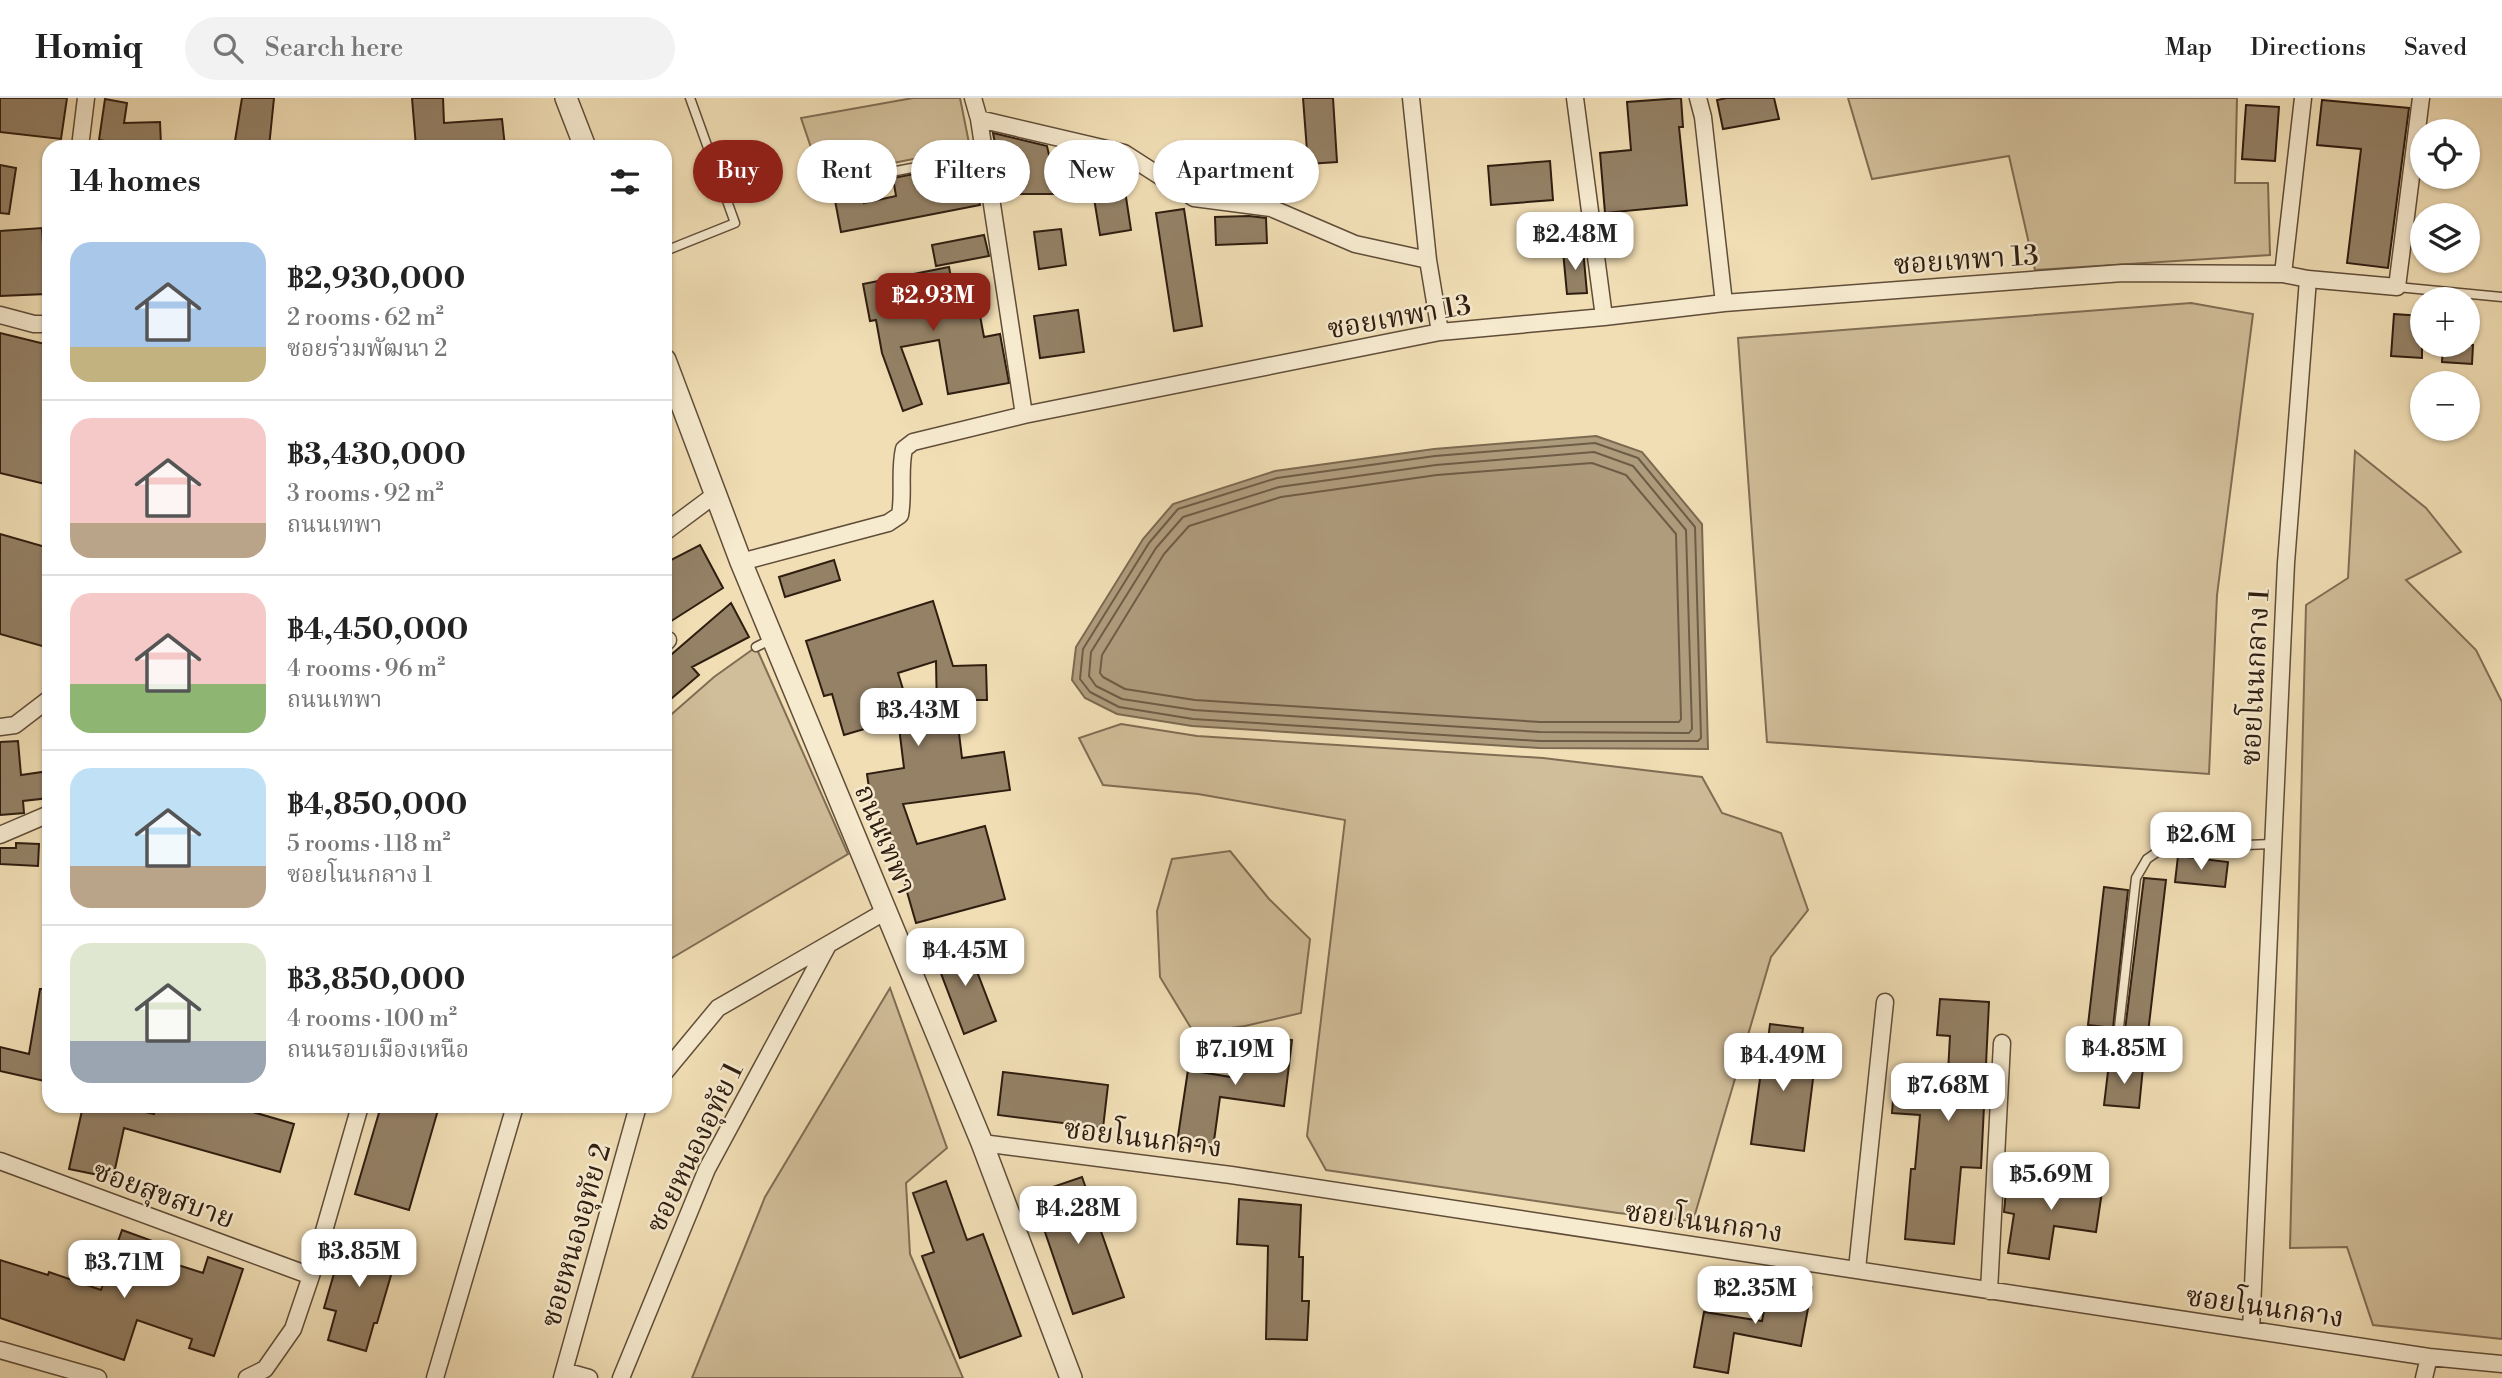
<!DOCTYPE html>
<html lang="en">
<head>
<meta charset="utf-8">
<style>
	:root { --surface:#fff; --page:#f2f2f2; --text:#222; --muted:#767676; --line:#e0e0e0; --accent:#8f2418 }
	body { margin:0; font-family:"Libre Bodoni","Noto Serif Thai",serif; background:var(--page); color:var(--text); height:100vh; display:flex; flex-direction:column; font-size:26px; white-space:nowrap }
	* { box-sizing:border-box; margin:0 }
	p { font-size:23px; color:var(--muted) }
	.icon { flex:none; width:38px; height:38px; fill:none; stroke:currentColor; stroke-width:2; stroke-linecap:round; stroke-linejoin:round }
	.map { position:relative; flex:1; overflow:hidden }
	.panel { position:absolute; left:42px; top:42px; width:630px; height:973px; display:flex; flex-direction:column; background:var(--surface); border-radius:21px; box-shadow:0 2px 5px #0004 }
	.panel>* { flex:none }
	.banner { position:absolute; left:693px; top:42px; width:665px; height:63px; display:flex; gap:14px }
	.controls { position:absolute; left:2410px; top:21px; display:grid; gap:14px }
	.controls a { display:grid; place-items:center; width:70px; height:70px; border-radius:50%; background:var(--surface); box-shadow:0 2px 5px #0004; font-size:35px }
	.price { position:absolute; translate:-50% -60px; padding:0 16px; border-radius:14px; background:#fff; color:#222; font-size:23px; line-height:46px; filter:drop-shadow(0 2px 4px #0008) }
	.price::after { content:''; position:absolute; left:50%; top:42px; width:21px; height:16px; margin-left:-10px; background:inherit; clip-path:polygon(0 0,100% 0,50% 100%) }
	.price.selected { background:var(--accent); color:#fff }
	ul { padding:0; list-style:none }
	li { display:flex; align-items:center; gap:21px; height:175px; padding:0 28px }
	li+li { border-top:2px solid var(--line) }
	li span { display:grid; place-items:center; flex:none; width:196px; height:140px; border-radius:21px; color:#555 }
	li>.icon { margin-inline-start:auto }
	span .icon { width:84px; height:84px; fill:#fffc; stroke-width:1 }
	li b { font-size:30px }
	h2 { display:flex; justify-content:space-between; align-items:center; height:84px; padding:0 28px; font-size:30px }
	.pill { padding:0 24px; border-radius:32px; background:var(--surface); box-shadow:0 2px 5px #0004; font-size:24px; line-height:63px }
	.pill.selected { background:var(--accent); color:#fff }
	header { display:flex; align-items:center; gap:42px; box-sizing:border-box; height:98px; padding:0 35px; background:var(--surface); border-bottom:2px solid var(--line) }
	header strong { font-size:33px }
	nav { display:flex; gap:38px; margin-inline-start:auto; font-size:24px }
	.search { width:490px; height:63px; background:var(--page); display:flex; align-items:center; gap:18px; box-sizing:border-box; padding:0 24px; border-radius:38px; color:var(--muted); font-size:26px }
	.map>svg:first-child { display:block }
</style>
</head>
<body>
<header>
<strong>Homiq</strong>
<div class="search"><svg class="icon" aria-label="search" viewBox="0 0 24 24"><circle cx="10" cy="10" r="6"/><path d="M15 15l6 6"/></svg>Search here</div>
<nav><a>Map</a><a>Directions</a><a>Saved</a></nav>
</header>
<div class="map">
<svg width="2502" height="1280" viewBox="0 0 2502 1280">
	<rect width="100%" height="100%" fill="#f1deb5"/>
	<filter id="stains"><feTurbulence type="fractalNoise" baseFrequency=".00286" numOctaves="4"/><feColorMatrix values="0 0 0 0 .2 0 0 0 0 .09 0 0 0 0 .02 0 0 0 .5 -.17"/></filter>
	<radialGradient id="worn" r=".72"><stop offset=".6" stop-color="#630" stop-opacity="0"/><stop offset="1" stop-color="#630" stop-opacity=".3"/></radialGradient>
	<!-- green -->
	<path fill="#d0bd99" stroke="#806d54" stroke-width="2" d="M913,0H960L970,50L821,79L801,20Z
		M1848,0H2237L2235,85H2268L2270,157L2035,172L2009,58L1872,81Z
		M2191,205L2253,216L2217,497L2209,676L1767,644L1738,240Z
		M2355,353L2426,410L2461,454L2406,482L2476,552L2502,604V1241L2373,1227L2347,1149L2290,1150L2306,507L2348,480Z
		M756,549L848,756L672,860L665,866V622L714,579Z
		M1121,626L1197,638L1543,660L1702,679L1722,715L1781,735L1808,812L1771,859L1693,1123L1618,1115L1326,1072L1307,1038L1345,722L1198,696L1103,687L1079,640Z
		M1230,753L1269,801L1310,841L1301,915L1245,928L1194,935L1160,879L1157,813L1172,761Z
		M890,890L947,1050L906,1085L910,1156L963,1280H692L765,1099Z"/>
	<!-- water -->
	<path fill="#af9c7d" stroke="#7c6951" stroke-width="2" d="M1596,338L1642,354L1702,426L1708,651L1539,650L1192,628L1117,616L1085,600L1072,582L1076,549L1143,441L1173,406L1275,373L1434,351Z"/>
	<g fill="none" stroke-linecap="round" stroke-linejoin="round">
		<!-- shore -->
		<path stroke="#6f5c46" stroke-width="2" d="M1595,345L1638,360L1695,429L1701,640L1698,643H1539L1193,621L1119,609L1090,594L1080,581L1083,551L1149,445L1178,411L1277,380L1435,358Z
			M1594,354L1633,368L1686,432L1692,631L1689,635L1540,634L1194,612L1122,601L1096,588L1089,578L1091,554L1156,450L1183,419L1279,389L1436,367Z
			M1592,365L1626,377L1676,436L1681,621L1679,624H1540L1195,602L1125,591L1103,579L1100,575L1102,557L1164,456L1189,428L1281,399L1437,377Z"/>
	</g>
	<!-- building -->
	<path fill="#948166" stroke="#2f1d10" stroke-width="2" fill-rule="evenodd" d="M0,0H67L61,41L0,34Z
		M242,0H274L269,49H234Z
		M412,0H443L444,25L502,21L505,49H416Z
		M1303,0H1333L1337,64L1308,66Z
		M1681,0L1683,29H1679L1687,107L1605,115L1600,55L1631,52L1627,4Z
		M1727,0H1774L1779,21L1723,31L1717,2Z
		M105,1L127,5L124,25L160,24L161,47L135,48L99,42Z
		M2322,2L2409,10L2388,170L2347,165L2361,51L2317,47Z
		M2246,7L2279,9L2275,63L2242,61Z
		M993,35L1047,48L1049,57L1072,54L1086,57L1089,78L1122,73L1131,132L1100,137L1093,94L1061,98L1060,96H1015L1016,64L998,61Z
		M1550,63L1553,102L1491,107L1488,68Z
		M972,65L980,107L841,134L833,92L861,87L864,105L896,98L893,80Z
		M0,67L16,70L9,116L0,115Z
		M1184,111L1202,228L1174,233L1156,115Z
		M1249,118L1266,120L1267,145L1216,147L1215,119Z
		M42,130L46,196L0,198V133Z
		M1061,131L1066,167L1039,171L1034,134Z
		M984,137L989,158L936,168L932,147Z
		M1583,151L1587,195L1567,196L1563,153Z
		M949,169L957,211L978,207L984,239L1000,236L1009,285L948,296L939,242L901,249L922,306L903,313L882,255L876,222L870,223L863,186Z
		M1078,212L1084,254L1040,260L1034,218Z
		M2394,216L2422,218V260L2391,258Z
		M0,235L49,247V387L0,375Z
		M2443,247H2473L2472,266L2442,264Z
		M0,436L49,450V550L0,536Z
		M700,447L723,490L665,527V465Z
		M834,462L840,482L785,499L779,479Z
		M933,503L953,568L986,567L987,602H955L962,660L1004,654L1010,692L903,706L917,746L985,728L1005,801L916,825L890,735L885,737L876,710L872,711L867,676L904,670L898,621L844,637L832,596L824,598L806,543ZM936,563L937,616L898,621L911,617L898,575Z
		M731,505L749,539L692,569L699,577L665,606V562Z
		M18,643L21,677L49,673V700L23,703L24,715L0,717V644Z
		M16,745L39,746L38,768L0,766V750H16Z
		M2178,758L2228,764L2225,789L2175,784Z
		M2144,780L2166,782L2148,935L2125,932Z
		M2104,789L2128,792L2113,930L2088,927Z
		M966,845L996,923L964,936L934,857Z
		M40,891H49V984L0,973V949L29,956Z
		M1940,901L1989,904L1981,1070L1961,1069L1954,1146L1905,1141L1911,1071H1915L1920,1017L1892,1015L1894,989L1947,992L1950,938L1937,937Z
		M1770,926L1803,930L1798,970L1814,973L1804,1053L1751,1046L1762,966H1765Z
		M1242,936L1292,942L1284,1008L1220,999L1213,1050L1177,1045L1188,972L1237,980Z
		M2109,965L2143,969L2139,1010L2104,1007Z
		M1003,974L1108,987L1103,1030L998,1017Z
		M83,1008H118L154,1016L156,1008H232L294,1026L280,1074L124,1030L113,1080L69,1071Z
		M381,1008H425L438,1012L409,1112L355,1096Z
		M2072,1075L2104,1080L2096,1134L2054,1128L2049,1161L2008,1155L2014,1116L2004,1114L2007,1083L2069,1092Z
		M1082,1079L1124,1199L1073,1216L1032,1096Z
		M946,1083L967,1142L983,1136L1021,1238L960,1260L922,1158L934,1154L913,1095Z
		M1239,1101L1301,1107L1299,1159H1303L1302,1203H1309L1307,1242L1266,1241L1268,1148L1237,1146Z
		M122,1132L158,1145L153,1159L203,1175L208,1159L243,1171L214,1258L189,1250L192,1241L137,1222L124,1262L0,1220V1162L48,1177L49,1174L101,1192Z
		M346,1134L399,1150L377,1225H374L366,1253L328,1242L336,1213L324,1210Z
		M1770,1182L1812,1189L1801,1248L1734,1235L1728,1275L1694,1269L1704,1214L1762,1223Z"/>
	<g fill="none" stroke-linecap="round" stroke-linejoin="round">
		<defs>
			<path id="service" d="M829,86L984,56
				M665,153L735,125L690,0
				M2397,189L2502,199
				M756,549L772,541
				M2119,929L2136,780L2147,761L2163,750L2273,746"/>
			<path id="minor" d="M973,0L979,21L1024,317
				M1411,0L1428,162L1440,234
				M1575,0L1604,219
				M1698,0L1703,19L1724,205
				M979,21L1124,55L1194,100L1271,110L1355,146L1428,162
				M80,49L86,0
				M2283,176L2303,0
				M0,217L34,226H49
				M665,434L716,396
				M741,464L888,425L900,417C904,395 899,373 904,351L913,344L1024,317L1440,234L1604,219L1724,205L2123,175L2283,176L2308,181L2397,189L2421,0
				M665,545L668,542
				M0,629L15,627L49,601
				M0,737L49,716
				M665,974L718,910L886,813
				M982,1045L1231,1077L2251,1232L2429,1259L2502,1266
				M0,1063L311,1178
				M1857,1171L1885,904
				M1989,1193L2002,945
				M2251,1232L2286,465L2308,181
				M0,1252L98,1280
				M564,1273L589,1280
				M247,1280L265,1271L293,1231L311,1178L360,1008
				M435,1280L515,1008
				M562,1280L638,1008
				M621,1280L707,1071L828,847
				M2424,1280L2429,1259"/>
			<path id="tertiary" d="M566,0L585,49
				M665,262L741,464L982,1045L1071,1280"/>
		</defs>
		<!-- service casing -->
		<use href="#service" stroke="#604d39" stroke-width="11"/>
		<!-- minor casing -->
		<use href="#minor" stroke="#604d39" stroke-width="19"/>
		<!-- tertiary casing -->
		<use href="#tertiary" stroke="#604d39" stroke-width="24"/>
		<!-- service -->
		<use href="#service" stroke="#f6eacf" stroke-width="8"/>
		<!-- minor -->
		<use href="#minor" stroke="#f6eacf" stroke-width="16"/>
		<!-- tertiary -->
		<use href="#tertiary" stroke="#f6eacf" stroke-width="21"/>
	</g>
	<g text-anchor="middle" stroke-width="5" stroke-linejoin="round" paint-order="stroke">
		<!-- street labels -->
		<g font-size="28" fill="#2f1d10" stroke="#f6eacf">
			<text transform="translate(1966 161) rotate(-4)" y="10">ซอยเทพา 13</text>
			<text transform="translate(1399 218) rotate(-10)" y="10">ซอยเทพา 13</text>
			<text transform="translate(2254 579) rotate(-87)" y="10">ซอยโนนกลาง 1</text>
			<text transform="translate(886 741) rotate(67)" y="10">ถนนเทพา</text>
			<text transform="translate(1143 1039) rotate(7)" y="10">ซอยโนนกลาง</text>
			<text transform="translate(694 1049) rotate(-64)" y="10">ซอยหนองอุทัย 1</text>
			<text transform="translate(164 1096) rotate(20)" y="10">ซอยสุขสบาย</text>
			<text transform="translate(1704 1123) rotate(8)" y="10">ซอยโนนกลาง</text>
			<text transform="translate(575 1137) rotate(-74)" y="10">ซอยหนองอุทัย 2</text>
			<text transform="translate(2265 1208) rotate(8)" y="10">ซอยโนนกลาง</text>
		</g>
	</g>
	<rect width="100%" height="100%" filter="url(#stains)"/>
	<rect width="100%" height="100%" fill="url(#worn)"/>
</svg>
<div class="controls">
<a><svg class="icon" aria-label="locate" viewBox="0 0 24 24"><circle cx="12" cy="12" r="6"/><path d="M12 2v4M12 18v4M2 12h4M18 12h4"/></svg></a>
<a><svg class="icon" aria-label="layers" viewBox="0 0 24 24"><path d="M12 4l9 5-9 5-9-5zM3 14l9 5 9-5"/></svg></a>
<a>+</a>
<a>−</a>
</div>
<b class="price" style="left:1575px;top:174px">฿2.48M</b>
<b class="price selected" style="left:933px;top:235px">฿2.93M</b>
<b class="price" style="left:918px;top:650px">฿3.43M</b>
<b class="price" style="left:2201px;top:774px">฿2.6M</b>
<b class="price" style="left:965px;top:890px">฿4.45M</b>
<b class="price" style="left:2124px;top:988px">฿4.85M</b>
<b class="price" style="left:1235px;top:989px">฿7.19M</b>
<b class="price" style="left:1783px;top:995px">฿4.49M</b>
<b class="price" style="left:1948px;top:1025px">฿7.68M</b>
<b class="price" style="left:2051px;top:1114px">฿5.69M</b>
<b class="price" style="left:1078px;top:1148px">฿4.28M</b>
<b class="price" style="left:359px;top:1191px">฿3.85M</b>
<b class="price" style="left:124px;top:1202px">฿3.71M</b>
<b class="price" style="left:1755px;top:1228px">฿2.35M</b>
<div class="banner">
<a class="pill selected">Buy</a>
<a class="pill">Rent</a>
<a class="pill">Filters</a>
<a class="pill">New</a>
<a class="pill">Apartment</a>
</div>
<section class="panel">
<h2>14 homes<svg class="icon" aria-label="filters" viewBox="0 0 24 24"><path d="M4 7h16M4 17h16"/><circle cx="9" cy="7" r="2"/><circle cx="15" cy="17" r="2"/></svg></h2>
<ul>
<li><span style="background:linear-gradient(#a9c7e8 75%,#c2b280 0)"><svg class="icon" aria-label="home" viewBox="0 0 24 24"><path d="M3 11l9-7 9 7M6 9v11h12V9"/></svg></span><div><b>฿2,930,000</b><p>2 rooms · 62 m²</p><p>ซอยร่วมพัฒนา 2</p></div></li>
<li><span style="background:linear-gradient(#f6c9c9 75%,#b9a48a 0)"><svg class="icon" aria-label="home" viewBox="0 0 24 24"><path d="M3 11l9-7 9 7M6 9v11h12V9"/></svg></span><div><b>฿3,430,000</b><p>3 rooms · 92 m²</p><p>ถนนเทพา</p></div></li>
<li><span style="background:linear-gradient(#f6c9c9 65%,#8fb573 0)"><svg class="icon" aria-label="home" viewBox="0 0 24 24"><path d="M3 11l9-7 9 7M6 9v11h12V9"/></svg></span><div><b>฿4,450,000</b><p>4 rooms · 96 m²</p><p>ถนนเทพา</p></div></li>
<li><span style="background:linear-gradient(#bfe0f5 70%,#b9a48a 0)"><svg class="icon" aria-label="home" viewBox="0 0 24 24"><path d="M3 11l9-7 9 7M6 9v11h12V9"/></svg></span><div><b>฿4,850,000</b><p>5 rooms · 118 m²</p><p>ซอยโนนกลาง 1</p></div></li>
<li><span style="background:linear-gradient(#dfe7d0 70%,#9aa5b1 0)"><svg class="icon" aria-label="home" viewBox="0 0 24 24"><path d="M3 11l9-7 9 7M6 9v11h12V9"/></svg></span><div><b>฿3,850,000</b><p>4 rooms · 100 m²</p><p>ถนนรอบเมืองเหนือ</p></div></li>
</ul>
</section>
</div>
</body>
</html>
